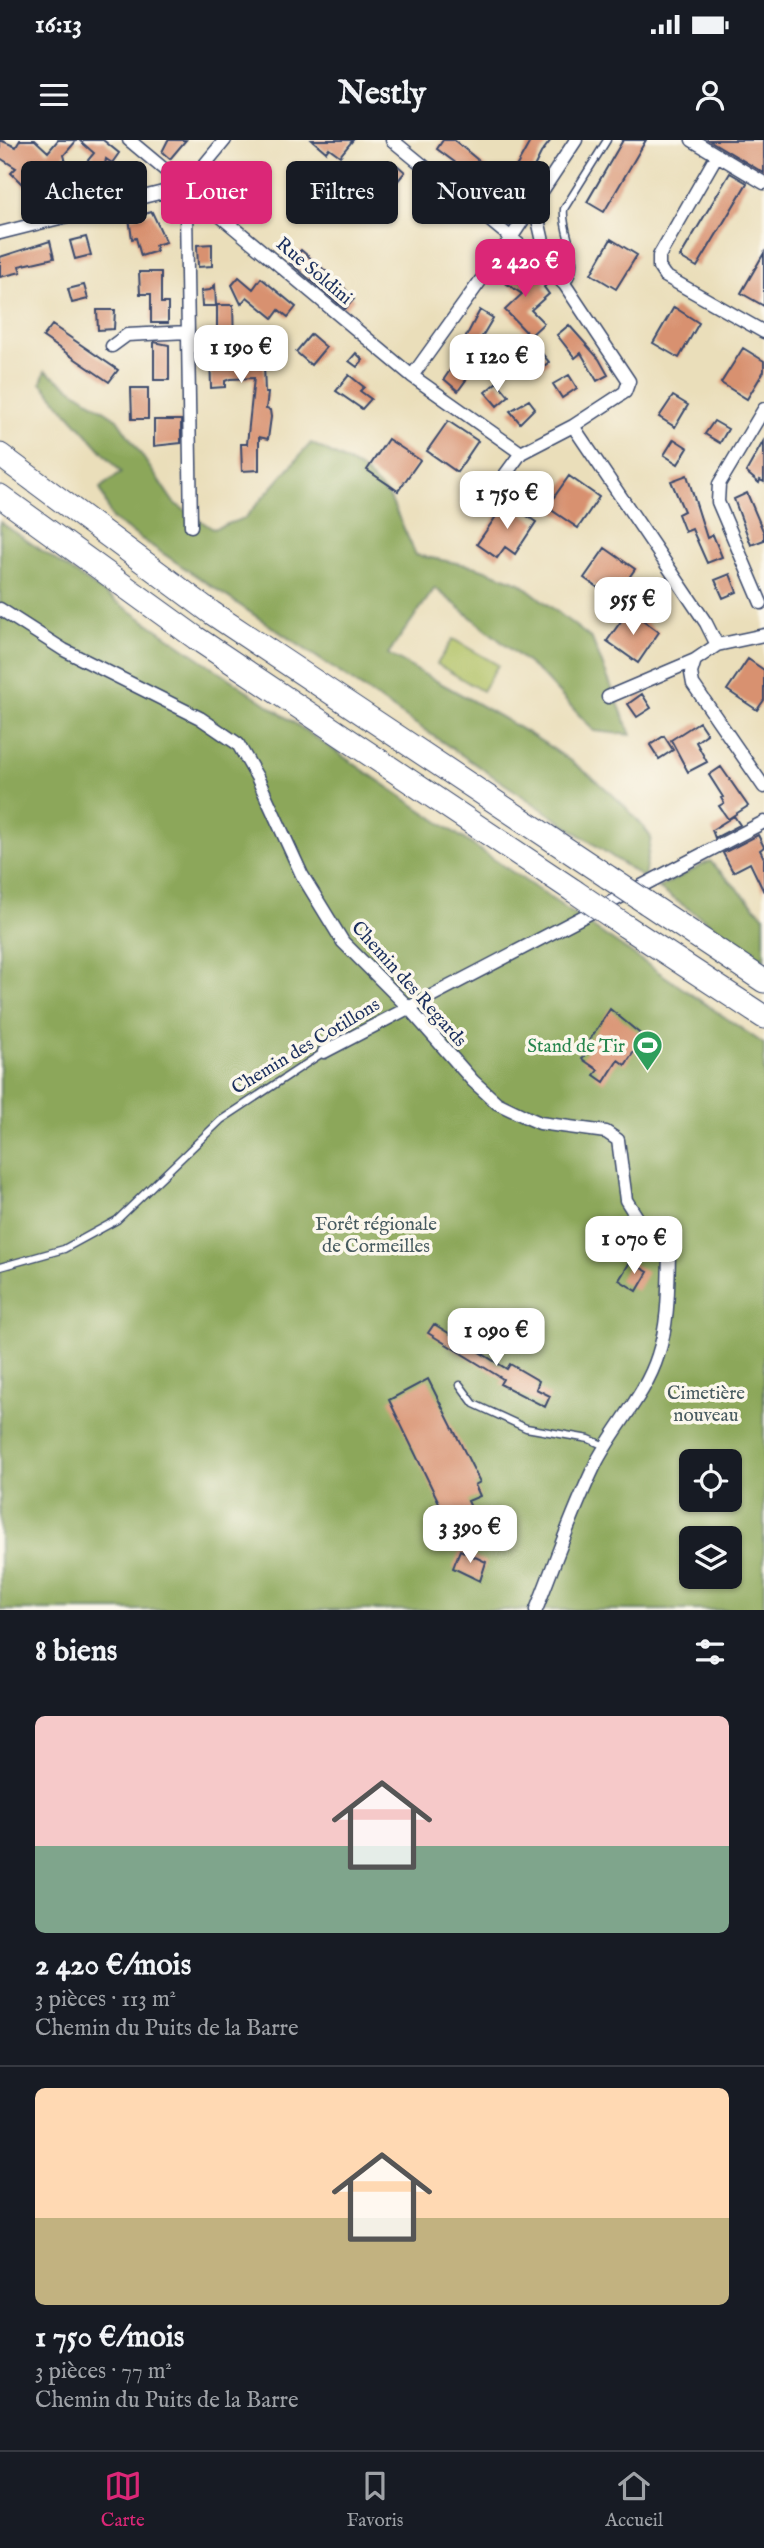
<!DOCTYPE html>
<html lang="fr">
<head>
<meta charset="utf-8">
<style>
	:root { --surface:#171b24; --page:#20242c; --text:#f1f3f6; --muted:#9ea1a6; --line:#363941; --accent:#db2777 }
	body { margin:0; font-family:"IM FELL English",serif; background:var(--page); color:var(--text); height:100vh; display:flex; flex-direction:column; font-size:26px; white-space:nowrap }
	* { box-sizing:border-box; margin:0 }
	p { font-size:23px; color:var(--muted) }
	.icon { flex:none; width:38px; height:38px; fill:none; stroke:currentColor; stroke-width:2; stroke-linecap:round; stroke-linejoin:round }
	.map { position:relative; height:1470px; overflow:hidden }
	.details { display:flex; flex-direction:column; background:var(--surface); flex:1 }
	.details>* { flex:none }
	.hud { position:absolute; left:21px; top:21px; width:723px; height:63px; display:flex; gap:14px }
	.controls { position:absolute; left:679px; top:1309px; display:grid; gap:14px }
	.controls a { display:grid; place-items:center; width:63px; height:63px; border-radius:10px; background:var(--surface); box-shadow:0 2px 5px #0004; font-size:35px }
	.price { position:absolute; translate:-50% -60px; padding:0 16px; border-radius:14px; background:#fff; color:#222; font-size:23px; line-height:46px; filter:drop-shadow(0 2px 4px #0008) }
	.price::after { content:''; position:absolute; left:50%; top:42px; width:21px; height:16px; margin-left:-10px; background:inherit; clip-path:polygon(0 0,100% 0,50% 100%) }
	.price.selected { background:var(--accent); color:#fff }
	ul { padding:0; list-style:none }
	li { display:grid; align-content:center; gap:14px; height:371px; padding:0 35px }
	li+li { border-top:2px solid var(--line) }
	li span { display:grid; place-items:center; height:217px; border-radius:10px; color:#555 }
	li>.icon { margin-inline-start:auto }
	span .icon { width:126px; height:126px; fill:#fffc; stroke-width:1 }
	li b { font-size:30px }
	h2 { display:flex; justify-content:space-between; align-items:center; height:84px; padding:0 35px; font-size:30px }
	.tag { padding:0 24px; border-radius:10px; background:var(--surface); box-shadow:0 2px 5px #0004; font-size:24px; line-height:63px }
	.tag.selected { background:var(--accent); color:#fff }
	.status { display:flex; justify-content:space-between; align-items:center; height:49px; padding:0 35px; background:var(--surface); direction:ltr }
	.status svg { height:19px; fill:currentColor }
	header { display:flex; justify-content:space-between; align-items:center; height:91px; padding:0 35px; background:var(--surface); font-size:32px; font-weight:700 }
	.tab-bar { display:flex; justify-content:space-around; align-items:center; height:98px; border-top:2px solid var(--line); background:var(--surface); font-size:19px; color:var(--muted) }
	.tab-bar a { display:grid; justify-items:center; gap:4px }
	.tab-bar .selected { color:var(--accent) }
	.map>svg:first-child { display:block }
</style>
</head>
<body>
<div class="status"><b>16:13</b><svg viewBox="0 0 49 12"><path d="M0 12V9h3v3zM5 12V6h3v6zM10 12V3h3v9zM15 12V0h3v12zM26 1h20v11H26zM47 4h2v5h-2z"/></svg></div>
<header><svg class="icon" aria-label="menu" viewBox="0 0 24 24"><path d="M4 6h16M4 12h16M4 18h16"/></svg>Nestly<svg class="icon" aria-label="person" viewBox="0 0 24 24"><circle cx="12" cy="8" r="4"/><path d="M4 21q1-7 8-7t8 7"/></svg></header>
<div class="map">
<svg width="764" height="1470" viewBox="0 0 764 1470">
	<rect width="100%" height="100%" fill="#fbf7ec"/>
	<filter id="ink" filterUnits="userSpaceOnUse"><feTurbulence type="fractalNoise" baseFrequency=".0143" numOctaves="2"/><feDisplacementMap in="SourceGraphic" scale="14" xChannelSelector="R" yChannelSelector="G"/><feConvolveMatrix kernelMatrix="1 2 1 2 8 2 1 2 1" color-interpolation-filters="sRGB"/></filter>
	<filter id="wash" filterUnits="userSpaceOnUse"><feTurbulence type="fractalNoise" baseFrequency=".00686" numOctaves="4" result="noise"/><feDisplacementMap in="SourceGraphic" scale="28" xChannelSelector="R" yChannelSelector="G"/><feGaussianBlur stdDeviation="1.57" result="paint"/><feColorMatrix in="noise" values="0 0 0 0 0 0 0 0 0 0 0 0 0 0 0 0 0 1.4 0 .05"/><feComposite in="paint" operator="in"/></filter>
	<g filter="url(#wash)">
		<rect width="100%" height="100%" fill="#eadeba"/>
		<!-- green -->
		<path fill="#b0c164" stroke="#667861" stroke-width="2" d="M453,499L498,525L482,551L437,524Z"/>
		<!-- forest -->
		<path fill="#8ca75a" stroke="#546b5c" stroke-width="2" fill-rule="evenodd" d="M45,231L117,279L174,363L213,389L245,378L311,303L362,329L390,358L416,415L477,427L520,443L592,499L631,595L594,591L541,534L435,448L388,514C471,562 596,619 651,697L644,738L112,379L100,348L121,332L41,243Z
			M0,382L764,904V1470H0ZM691,1321H730V1360H691ZM691,1398H730V1437H691Z
			M710,721L764,776V820L658,748Z"/>
		<g id="blocks">
			<!-- building -->
			<path fill="#d89170" d="M0,0L16,7L20,0H35L48,12L58,0H77L64,15L71,41L51,46L46,27L26,48L11,33L16,28L0,18Z
				M79,0H103L119,13L112,23L106,19L103,34L79,31L94,13Z
				M168,0H186L170,19L162,12Z
				M312,0H353L340,16L329,8L326,12Z
				M443,0H454L491,31L483,43L437,9Z
				M531,0H551L541,13L530,35L533,37L508,75L496,64L520,30L516,27Z
				M623,0H646L604,72L587,62Z
				M709,0H764V33Z
				M397,25L405,32L377,66L366,56L360,63L344,49L358,31L379,47Z
				M730,33L747,43L697,127L680,117Z
				M152,72L166,102L155,105L157,111L141,116L136,98L132,99L129,78Z
				M86,97L91,115L75,119L70,101Z
				M611,99L637,115L616,149L591,134Z
				M50,101L54,118L19,126L21,132L0,137V117Z
				M212,104V126L198,127L197,105Z
				M301,110L327,132L317,143L338,141L354,159L345,169L290,123Z
				M764,113V166L741,153Z
				M507,124L534,142L541,135L546,145L544,147L549,154L531,170L544,183L530,196L505,170L522,154L498,138Z
				M139,132H161V163H168V183H151V154H140Z
				M239,137L253,149L261,138L296,167L288,177L279,170L273,178L247,157L241,164L232,145Z
				M84,145L88,159L72,163L68,149Z
				M215,145L216,166H202L201,151L210,150Z
				M217,165H233L234,203H238V224H264L265,253H268L266,269L270,270L271,277L268,299L259,297V330L242,331L241,304H247L254,238L230,239L225,241V247L211,248L210,210H217Z
				M674,167L699,183L679,218L653,203Z
				M97,170H115L114,189L98,190Z
				M480,170L493,178L477,205L482,209L467,230L471,233L458,251L444,239L461,214L458,212Z
				M52,185L118,230L109,242L43,197Z
				M569,185L599,219L608,235L597,241L581,213L575,218L557,195Z
				M311,194L326,207L311,225L296,212Z
				M268,200L277,207L268,217L262,208Z
				M154,202L169,205V240H154Z
				M536,206L549,222L538,231L525,215Z
				M743,208L764,221V231L747,259L721,243Z
				M356,213L363,220L357,227L349,221Z
				M349,235L364,247L360,251L371,259L362,269L336,251Z
				M569,235L577,248L562,258L553,244Z
				M497,242L509,256L497,266L485,252Z
				M131,248H148V279H132Z
				M673,256L688,265L675,287L659,277Z
				M529,260L535,268L520,283L510,271Z
				M154,280H181V303L154,306Z
				M448,281L478,301L457,332L427,311Z
				M714,281L728,289L720,303L705,294Z
				M388,299L420,320L398,351L367,330Z
				M674,299L688,308L678,324L664,315Z
				M764,300V342L760,340L759,343L746,332Z
				M687,335L707,398L713,395L722,417L707,423L692,389L685,392L678,374L684,371L671,341Z
				M569,336L599,357L578,388L547,367Z
				M747,353L764,393V400L751,405L734,359Z
				M506,362L536,382L515,414L505,407L497,418L477,404Z
				M605,408L635,429L614,459L584,438Z
				M730,434L737,452L723,458L715,440Z
				M629,470L659,492L638,523L607,501Z
				M748,519L764,530V560L757,570L727,550Z
				M642,554L651,568L637,577L628,564Z
				M699,582L707,594L696,602L707,622L688,632L671,600Z
				M664,596L673,610L659,619L650,605Z
				M721,627L748,666L728,679L719,666L724,663L721,658L723,657L709,635Z
				M734,676L740,685L715,698L712,690Z
				M758,695L764,707L760,710L764,718V752L750,723L733,732L723,713Z
				M610,869L644,897L625,925L618,920L604,942L594,935L598,930L582,919L592,903L589,901Z
				M630,1122L648,1132L637,1151L619,1140Z
				M434,1184L507,1229L510,1224L539,1241L536,1249L550,1256L545,1267L500,1244L503,1239L428,1193Z
				M428,1239L480,1342L475,1345L480,1356L468,1361L475,1376L454,1387L447,1372L444,1373L389,1260Z
				M460,1410L486,1422L480,1441L453,1428Z"/>
		</g>
	</g>
	<g filter="url(#ink)">
		<use href="#blocks" fill-opacity="0" stroke="#3a496c" stroke-width="2"/>
		<g fill="none" stroke-linecap="round" stroke-linejoin="round">
			<defs>
				<path id="service" d="M565,145C585,124 561,94 564,69L607,0
					M0,1127L64,1109L117,1080L221,980L324,912
					M460,1245L474,1264L526,1288L589,1299L605,1306"/>
				<path id="minor" d="M129,0L412,236L521,313L573,286
					M392,0L549,129L565,145L629,241L625,252L573,286L706,483L717,505
					M692,0L764,43
					M717,15L659,116V127L665,136L764,192
					M168,46C165,60 174,67 186,70L203,61
					M186,47L225,0
					M534,62L549,128
					M186,70L191,386
					M0,93L167,51
					M112,206L127,195L188,192
					M412,236L511,98L576,0
					M483,365L521,313
					M761,463L718,362L719,344L764,269
					M0,469L64,510L200,578L238,604L257,637L302,735L343,802L407,866L473,941L497,963L526,977L540,983L606,992L618,1000L626,1060L643,1087L669,1114C668,1147 669,1182 658,1215C646,1254 616,1285 597,1321C573,1369 556,1420 536,1470
					M695,520L691,533L693,544L764,647
					M608,557L695,520L717,505L764,495
					M324,912L764,682"/>
				<path id="motorway" d="M0,315L212,473L608,737
					M0,356L196,498L574,751
					M647,763L764,841
					M624,785L764,877"/>
			</defs>
			<!-- service casing -->
			<use href="#service" stroke="#3a496c" stroke-width="9"/>
			<!-- minor casing -->
			<use href="#minor" stroke="#3a496c" stroke-width="15"/>
			<!-- motorway casing -->
			<use href="#motorway" stroke="#3a496c" stroke-width="25"/>
			<!-- service -->
			<use href="#service" stroke="#fff" stroke-width="6"/>
			<!-- minor -->
			<use href="#minor" stroke="#fff" stroke-width="12"/>
			<!-- motorway -->
			<use href="#motorway" stroke="#fff" stroke-width="23"/>
			<defs>
				<path id="motorway-bridge" d="M608,737L647,763
					M574,751L624,785"/>
			</defs>
			<!-- motorway-bridge casing -->
			<use href="#motorway-bridge" stroke="#3a496c" stroke-width="25" stroke-linecap="butt"/>
			<!-- motorway-bridge -->
			<use href="#motorway-bridge" stroke="#fff" stroke-width="23"/>
		</g>
	</g>
	<!-- icons -->
	<defs>
		<symbol id="stadium-pin" viewBox="-11 -11 22 30"><path d="M0 17L-7.5 6A9.5 9.5 0 1 1 7.5 6Z" fill="#2e9e5b" stroke="#fbf7ec"/><path d="M0-5a6.5 5 0 1 0 0 10a6.5 5 0 1 0 0-10ZM-3.5-1.8h7v3.6h-7Z" fill="#fff"/></symbol>
	</defs>
	<g fill-rule="evenodd">
		<use href="#stadium-pin" x="630" y="888" width="35" height="47"/>
	</g>
	<g text-anchor="middle" stroke-width="7" stroke-linejoin="round" paint-order="stroke">
		<!-- street labels -->
		<g font-size="19" fill="#1b2f5e" stroke="#fbf7ec">
			<text transform="translate(315 130) rotate(40)" y="7">Rue Soldini</text>
			<text transform="translate(410 843) rotate(48)" y="7">Chemin des Regards</text>
			<text transform="translate(305 905) rotate(-31)" y="7">Chemin des Cotillons</text>
		</g>
		<!-- leisure labels -->
		<g font-size="19" fill="#27864d" stroke="#fbf7ec" text-anchor="end">
			<text x="625" y="912">Stand de Tir</text>
		</g>
		<!-- park labels -->
		<g font-size="19" fill="#485b60" stroke="#fbf7ec">
			<text x="376" y="1090">Forêt régionale<tspan x="376" dy="22">de Cormeilles</tspan></text>
			<text x="706" y="1259">Cimetière<tspan x="706" dy="22">nouveau</tspan></text>
		</g>
	</g>
</svg>
<div class="controls">
<a><svg class="icon" aria-label="locate" viewBox="0 0 24 24"><circle cx="12" cy="12" r="6"/><path d="M12 2v4M12 18v4M2 12h4M18 12h4"/></svg></a>
<a><svg class="icon" aria-label="layers" viewBox="0 0 24 24"><path d="M12 4l9 5-9 5-9-5zM3 14l9 5 9-5"/></svg></a>
</div>
<b class="price selected" style="left:525px;top:159px">2 420 €</b>
<b class="price" style="left:241px;top:245px">1 190 €</b>
<b class="price" style="left:497px;top:254px">1 120 €</b>
<b class="price" style="left:507px;top:391px">1 750 €</b>
<b class="price" style="left:633px;top:497px">955 €</b>
<b class="price" style="left:634px;top:1136px">1 070 €</b>
<b class="price" style="left:496px;top:1228px">1 090 €</b>
<b class="price" style="left:470px;top:1425px">3 390 €</b>
<div class="hud">
<a class="tag">Acheter</a>
<a class="tag selected">Louer</a>
<a class="tag">Filtres</a>
<a class="tag">Nouveau</a>
</div>
</div>
<section class="details">
<h2>8 biens<svg class="icon" aria-label="filters" viewBox="0 0 24 24"><path d="M4 7h16M4 17h16"/><circle cx="9" cy="7" r="2"/><circle cx="15" cy="17" r="2"/></svg></h2>
<ul>
<li><span style="background:linear-gradient(#f6c9c9 60%,#7fa58c 0)"><svg class="icon" aria-label="home" viewBox="0 0 24 24"><path d="M3 11l9-7 9 7M6 9v11h12V9"/></svg></span><div><b>2 420 €/mois</b><p>3 pièces · 113 m²</p><p>Chemin du Puits de la Barre</p></div></li>
<li><span style="background:linear-gradient(#ffd9b3 60%,#c2b280 0)"><svg class="icon" aria-label="home" viewBox="0 0 24 24"><path d="M3 11l9-7 9 7M6 9v11h12V9"/></svg></span><div><b>1 750 €/mois</b><p>3 pièces · 77 m²</p><p>Chemin du Puits de la Barre</p></div></li>
</ul>
</section>
<nav class="tab-bar">
<a class="selected"><svg class="icon" aria-label="map" viewBox="0 0 24 24"><path d="M3 6l6-2 6 2 6-2v14l-6 2-6-2-6 2zM9 4v14M15 6v14"/></svg>Carte</a>
<a><svg class="icon" aria-label="saved" viewBox="0 0 24 24"><path d="M7 4h10v16l-5-4-5 4z"/></svg>Favoris</a>
<a><svg class="icon" aria-label="home" viewBox="0 0 24 24"><path d="M3 11l9-7 9 7M6 9v11h12V9"/></svg>Accueil</a>
</nav>
</body>
</html>
